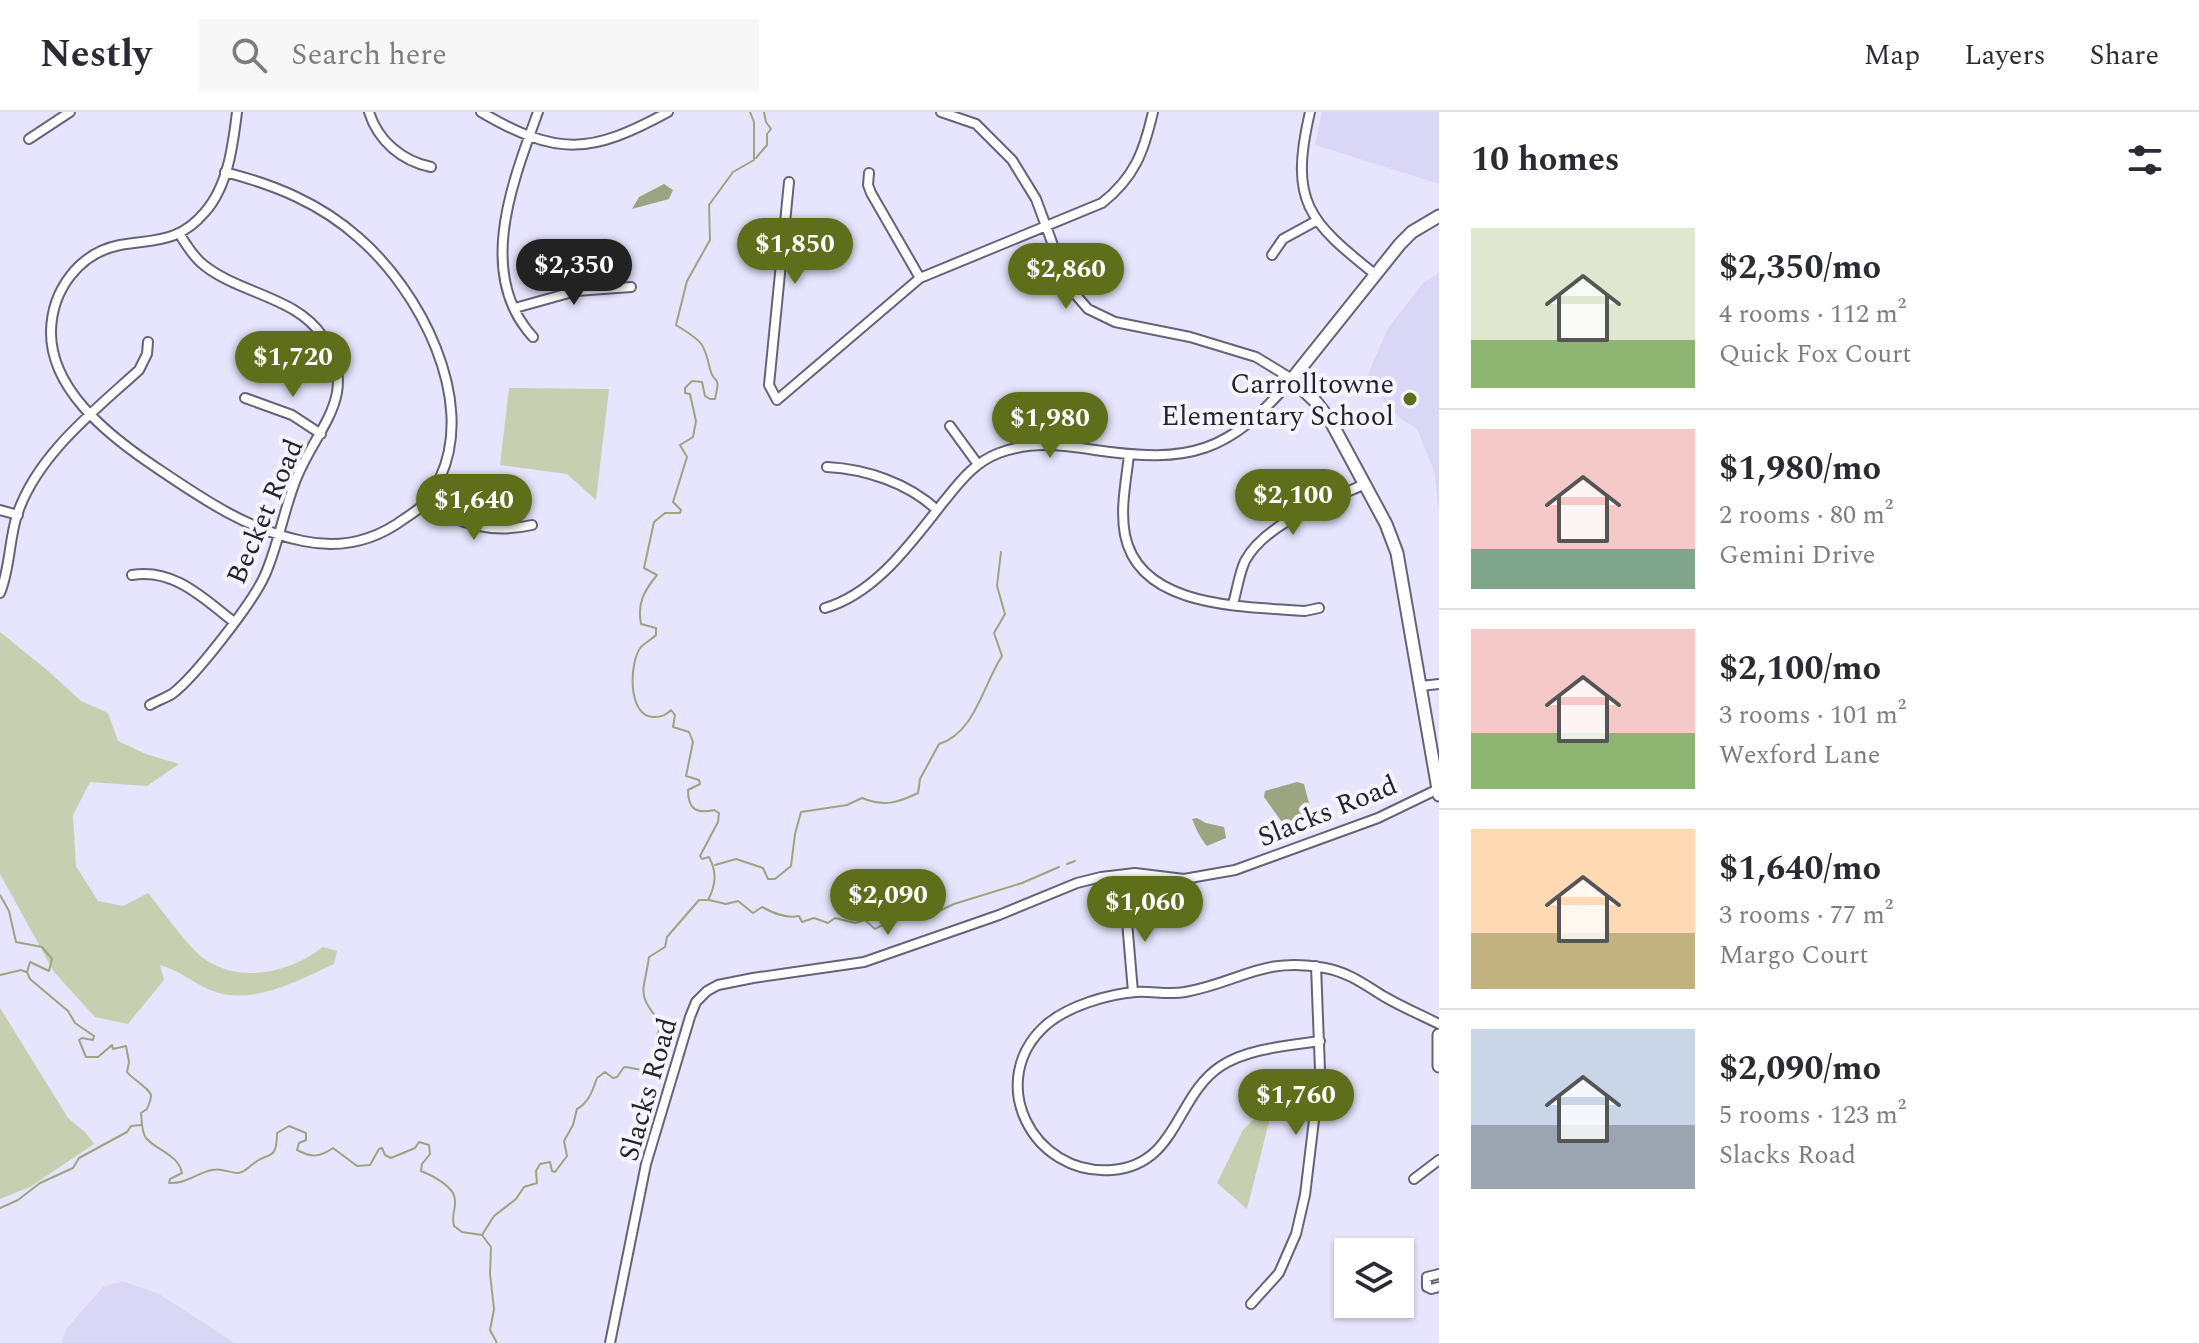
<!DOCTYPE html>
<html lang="en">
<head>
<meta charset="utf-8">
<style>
	:root { --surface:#fff; --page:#f7f7f7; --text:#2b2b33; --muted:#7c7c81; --line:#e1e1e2; --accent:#5e6e1a }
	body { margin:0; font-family:Spectral,serif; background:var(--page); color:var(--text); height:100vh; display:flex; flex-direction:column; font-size:30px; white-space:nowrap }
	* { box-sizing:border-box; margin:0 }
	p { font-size:26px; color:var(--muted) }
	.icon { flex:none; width:44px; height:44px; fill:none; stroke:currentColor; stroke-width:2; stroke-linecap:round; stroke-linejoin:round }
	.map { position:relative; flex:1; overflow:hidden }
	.sheet { display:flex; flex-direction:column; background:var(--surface); width:760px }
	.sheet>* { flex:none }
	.buttons { position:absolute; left:1334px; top:1126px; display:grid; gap:16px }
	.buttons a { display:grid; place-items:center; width:80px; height:80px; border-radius:0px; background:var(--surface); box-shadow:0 2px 6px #0004; font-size:40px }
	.price { position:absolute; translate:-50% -68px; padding:0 18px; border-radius:28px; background:var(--accent); color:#fff; font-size:26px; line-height:52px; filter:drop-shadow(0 2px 4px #0008) }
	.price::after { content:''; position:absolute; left:50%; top:48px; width:24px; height:18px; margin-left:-12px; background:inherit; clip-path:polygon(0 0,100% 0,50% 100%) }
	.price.on { background:#222; color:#fff }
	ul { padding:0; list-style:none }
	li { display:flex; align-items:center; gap:24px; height:200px; padding:0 32px }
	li+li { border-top:2px solid var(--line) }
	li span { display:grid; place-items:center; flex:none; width:224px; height:160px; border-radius:0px; color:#555 }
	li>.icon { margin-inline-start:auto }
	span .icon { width:96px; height:96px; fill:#fffc; stroke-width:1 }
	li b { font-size:34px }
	h2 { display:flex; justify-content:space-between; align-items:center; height:96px; padding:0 32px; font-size:34px }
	header { display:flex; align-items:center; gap:48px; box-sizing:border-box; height:112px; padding:0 40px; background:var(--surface); border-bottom:2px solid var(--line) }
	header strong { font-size:38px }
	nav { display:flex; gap:44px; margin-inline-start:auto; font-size:28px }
	.search { width:560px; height:72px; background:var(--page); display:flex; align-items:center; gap:20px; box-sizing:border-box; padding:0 28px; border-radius:0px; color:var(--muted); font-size:30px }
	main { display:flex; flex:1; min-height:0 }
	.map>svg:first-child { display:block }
</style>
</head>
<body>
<header>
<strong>Nestly</strong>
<div class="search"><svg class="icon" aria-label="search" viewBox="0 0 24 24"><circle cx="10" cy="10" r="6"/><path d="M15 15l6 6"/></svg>Search here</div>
<nav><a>Map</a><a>Layers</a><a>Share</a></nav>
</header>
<main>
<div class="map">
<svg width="1439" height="1231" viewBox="0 0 1439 1231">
	<rect width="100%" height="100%" fill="#e7e5fd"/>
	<!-- built -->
	<path fill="#dad7f6" d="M1322,0H1439V72L1315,33Z
		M1439,161V400L1434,359L1417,317L1397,304L1365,269L1388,216L1424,170Z
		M122,1169L159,1182L235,1231H61L66,1217L103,1175Z"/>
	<!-- green -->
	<path fill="#c6cfaf" d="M509,276L609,277L596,388L567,362L500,353Z
		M0,520L47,558L81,589L108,601L118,629L146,642L179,652L147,674L90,670L73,703L76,754L98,789L123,794L148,781C163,799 188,836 206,848C242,872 291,860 323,835L337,839L334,852C297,869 251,895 210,878C192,870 179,858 160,853L164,868L128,912L95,905L54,860L0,762Z
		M0,896L68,1006L85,1020L94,1032L30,1075L0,1087Z
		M1260,1001L1271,1002L1247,1097L1217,1071L1243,1018Z"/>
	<!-- water -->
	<path fill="#9ba57f" d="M664,72L673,78L669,87L632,97L639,85Z
		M1297,670L1304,672L1312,703L1306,715L1284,713L1264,685L1265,679Z
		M1197,706L1206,711L1224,715L1226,726L1207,734C1200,726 1196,717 1192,707Z"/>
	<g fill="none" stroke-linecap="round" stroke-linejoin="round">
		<!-- stream -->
		<path stroke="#9ba57f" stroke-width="2" d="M756,46L767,33V22L771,17L766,10L764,0
			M1067,752L1075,749
			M715,753L736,747L763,756L768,767H775L791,754L795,722L801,700L847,693L862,686C884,695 897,691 918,681L920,667L939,632C975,621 983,573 1002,544L994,521L1005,502L997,474L1001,440
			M0,783L9,799L16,830L42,835L52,847L49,859L30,850L27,860L30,867L68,899L75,911L94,924L93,928L82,926L79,928L86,945H98L112,933L113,937L126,934L129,950L127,960C132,967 151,977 151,984C151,989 148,993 147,997L141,1001C142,1008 141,1019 146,1026C157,1039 178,1042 182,1061L170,1067L169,1071C186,1072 197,1061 212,1058C222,1056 227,1060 237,1061C245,1061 247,1056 253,1052C267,1039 277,1051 277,1021L289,1014L306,1021V1028L299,1031L297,1038C312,1046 320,1045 333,1036L357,1054L370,1053L379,1037L382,1036L385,1043L391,1046L415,1036L419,1030L429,1033L430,1042L422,1052L421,1059C432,1063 455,1075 455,1088C456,1098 451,1102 454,1114L462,1120L482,1123L491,1135L490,1162L494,1197L490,1218L497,1231
			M709,788L726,792L738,789L753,801L762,795C773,801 786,807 799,804L802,810L814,806L828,811L835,806L855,811L865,808L875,817L892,808L935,801L954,792L1022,771L1059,755
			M0,863L21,858L26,860
			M0,1096L18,1088L40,1071L73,1056L79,1046L127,1020L131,1014L141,1013
			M482,1123L494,1104L516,1087L524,1075L537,1071L536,1059L540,1052L550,1050L552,1059L555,1060L567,1044L564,1029L573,1013L577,997C589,991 593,977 597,966L605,960L613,966L617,965L624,955C632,955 644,960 652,958C666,953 671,938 667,925L664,923L659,926L657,923L662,912C635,881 644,881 649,845L665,835L667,825L699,788H708C716,773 717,760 709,745L702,747L700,744L718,710L719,701L714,698C696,702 688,697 688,678L700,672L699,668L686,664L693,630L689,620L673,615L675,603L671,598C666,603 662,605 654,605C627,605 629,550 641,535C645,531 652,527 656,523V516L641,512C637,491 644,479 657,463L644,456L654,410L665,401H680L681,398L673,390L687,345L680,333L693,325L696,309L690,282L685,281V276L692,269L702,270L705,284L710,287H715C721,260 715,275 710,257C704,229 701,229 676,213L687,169L710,128L709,93L733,60L754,48V10L750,0"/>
		<defs>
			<path id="street" d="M369,0C378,29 402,49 431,55
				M481,0C558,45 591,42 668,0
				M1310,0C1289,90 1308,109 1376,163
				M29,27L70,0
				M225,60C275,73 320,91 359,126C419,178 477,287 440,366C436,374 431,386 424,392C418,398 410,403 404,407C374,429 340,437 303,429C244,417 197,383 148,350C106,321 50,276 51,219C52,178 79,141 120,133C155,127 179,131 205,100C228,74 233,33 237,0
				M869,61L868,73L871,81L920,166
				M789,70L769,273L777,288L920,166L1102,91C1135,65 1144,39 1153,0
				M1272,143L1283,127L1316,109
				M515,196L576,179L631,175
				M533,225C475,162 513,69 538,0
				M245,286L292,303L321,322
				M950,314L977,351
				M1129,343C1126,370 1120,397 1125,423C1140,498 1247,494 1305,499L1319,496
				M827,355C866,357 908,371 937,398
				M426,391C460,413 492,422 532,413
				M0,398L18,403
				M132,463C174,456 203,486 234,510
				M0,481C10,457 9,428 17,403C37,343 94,299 139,258L147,242L148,230
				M1233,492C1237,478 1239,462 1245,449C1265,411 1328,389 1365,372
				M825,496C877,481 913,428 945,388C961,368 975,350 999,341C1031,329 1062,333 1095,338C1190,352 1229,341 1292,267L1256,245L1190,225L1115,210L1088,197L1068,174L1036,87L1012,48L976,12L941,0
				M1421,574L1439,572
				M150,593C157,589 165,586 172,582C195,565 253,490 265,463C279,431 284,396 297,365C317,315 361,283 323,225C297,185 241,182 205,154C194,146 186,133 179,121
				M1125,786L1133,880
				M1320,929C1288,934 1249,936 1221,954C1175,984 1178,1053 1112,1058C1032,1064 984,968 1046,913C1068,894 1108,882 1136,880C1152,879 1169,883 1185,880C1241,870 1262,844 1325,856C1348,860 1365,873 1385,885C1402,895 1421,903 1439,912
				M1414,1067L1439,1048
				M1439,1162L1427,1165V1175L1431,1177L1439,1175
				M1251,1192L1279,1161L1296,1122L1305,1083L1320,958L1316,854
				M610,1231L646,1052L690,905L696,890L707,879L718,873L753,866L864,850L999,803L1077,771L1101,765L1135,761L1184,767L1235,758L1378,706L1438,677"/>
			<path id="secondary" d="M1439,104L1412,120L1400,132L1292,267L1316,290L1330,308L1386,412L1397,441L1439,683
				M1439,923V954"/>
		</defs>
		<!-- street casing -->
		<use href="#street" stroke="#656378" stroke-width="12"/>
		<!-- secondary casing -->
		<use href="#secondary" stroke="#656378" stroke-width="15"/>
		<!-- street -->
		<use href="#street" stroke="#fff" stroke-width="8"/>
		<!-- secondary -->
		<use href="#secondary" stroke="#fff" stroke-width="11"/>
	</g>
	<!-- markers -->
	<circle fill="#5e6e1a" stroke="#f5f4fe" stroke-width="3" cx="1410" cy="287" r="8"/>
	<g text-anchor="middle" stroke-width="8" stroke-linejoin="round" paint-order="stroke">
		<!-- poi labels -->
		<g font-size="28" fill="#24232c" stroke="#f5f4fe" text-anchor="end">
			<text x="1394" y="281">Carrolltowne<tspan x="1394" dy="32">Elementary School</tspan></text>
		</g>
		<!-- street labels -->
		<g font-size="28" fill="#24232c" stroke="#f5f4fe">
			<text transform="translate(264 399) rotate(-67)" y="10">Becket Road</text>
			<text transform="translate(1327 698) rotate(-22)" y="10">Slacks Road</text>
			<text transform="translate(647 977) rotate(-74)" y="10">Slacks Road</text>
		</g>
	</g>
</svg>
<div class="buttons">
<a><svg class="icon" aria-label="layers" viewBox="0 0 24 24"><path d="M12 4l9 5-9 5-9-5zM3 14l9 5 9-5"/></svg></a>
</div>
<b class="price" style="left:795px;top:174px">$1,850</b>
<b class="price on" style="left:574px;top:195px">$2,350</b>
<b class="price" style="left:1066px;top:199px">$2,860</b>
<b class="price" style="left:293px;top:287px">$1,720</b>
<b class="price" style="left:1050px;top:348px">$1,980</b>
<b class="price" style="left:1293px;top:425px">$2,100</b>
<b class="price" style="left:474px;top:430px">$1,640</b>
<b class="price" style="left:888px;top:825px">$2,090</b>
<b class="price" style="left:1145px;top:832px">$1,060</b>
<b class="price" style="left:1296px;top:1025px">$1,760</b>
</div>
<section class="sheet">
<h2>10 homes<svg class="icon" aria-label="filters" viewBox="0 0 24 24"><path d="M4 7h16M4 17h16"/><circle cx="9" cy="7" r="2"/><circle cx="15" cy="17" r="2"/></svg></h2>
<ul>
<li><span style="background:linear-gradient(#dfe7d0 70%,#8fb573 0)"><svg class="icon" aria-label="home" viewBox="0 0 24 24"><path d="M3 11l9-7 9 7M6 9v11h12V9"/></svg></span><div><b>$2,350/mo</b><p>4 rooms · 112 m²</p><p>Quick Fox Court</p></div></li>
<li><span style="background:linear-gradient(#f6c9c9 75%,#7fa58c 0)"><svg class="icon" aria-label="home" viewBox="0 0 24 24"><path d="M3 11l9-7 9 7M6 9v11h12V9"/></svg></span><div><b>$1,980/mo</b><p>2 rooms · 80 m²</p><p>Gemini Drive</p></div></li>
<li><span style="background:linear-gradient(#f6c9c9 65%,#8fb573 0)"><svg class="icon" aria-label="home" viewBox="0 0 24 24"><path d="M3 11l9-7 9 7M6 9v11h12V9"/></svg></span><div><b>$2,100/mo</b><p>3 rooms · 101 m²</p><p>Wexford Lane</p></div></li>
<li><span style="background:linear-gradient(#ffd9b3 65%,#c2b280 0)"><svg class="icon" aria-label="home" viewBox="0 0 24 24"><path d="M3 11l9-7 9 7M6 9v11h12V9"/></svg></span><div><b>$1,640/mo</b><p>3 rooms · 77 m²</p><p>Margo Court</p></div></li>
<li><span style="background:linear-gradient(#c9d6e8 60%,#9aa5b1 0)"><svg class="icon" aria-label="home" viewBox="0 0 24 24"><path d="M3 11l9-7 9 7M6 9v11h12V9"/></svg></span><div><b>$2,090/mo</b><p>5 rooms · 123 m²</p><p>Slacks Road</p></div></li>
</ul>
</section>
</main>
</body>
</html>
